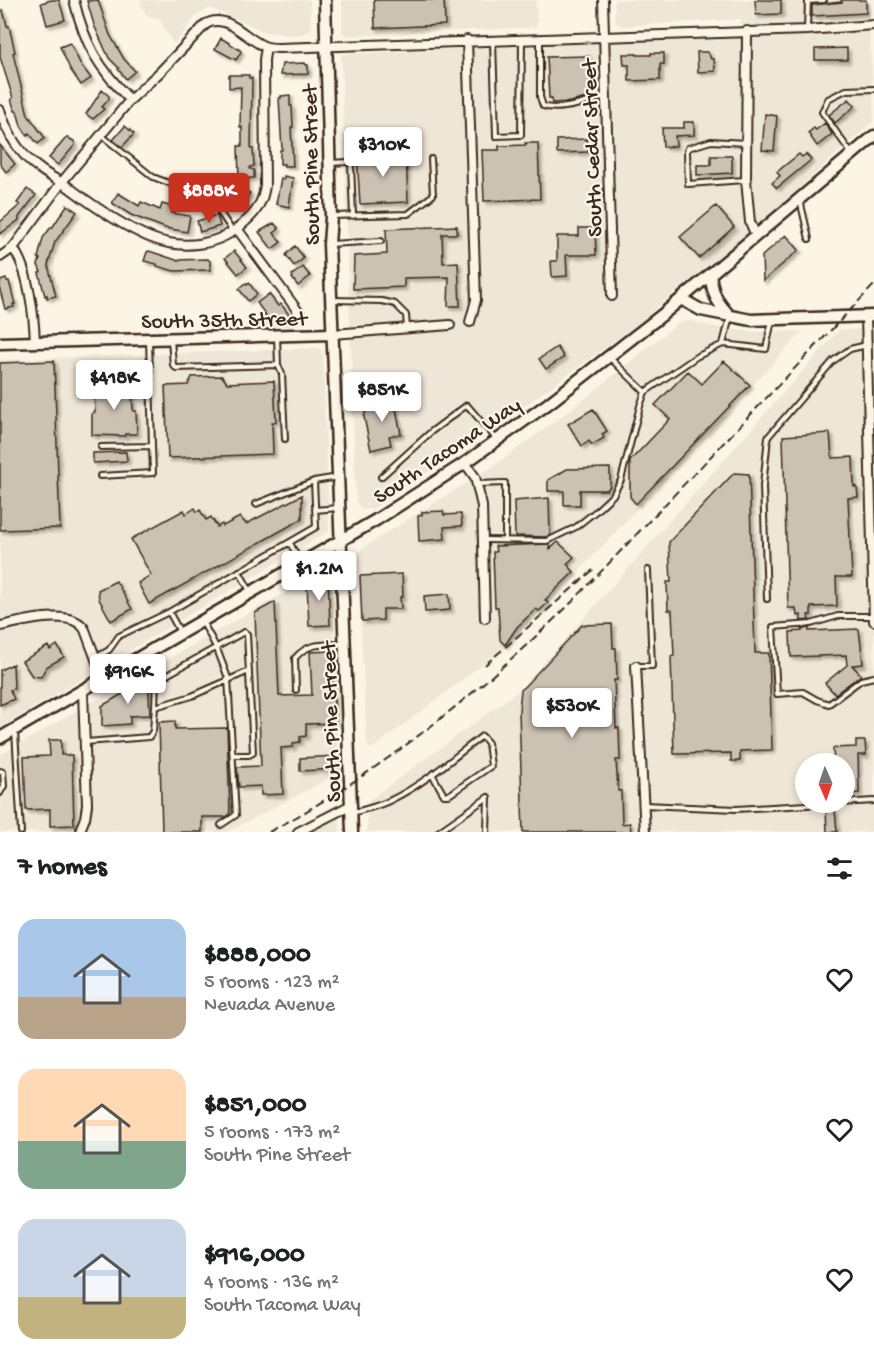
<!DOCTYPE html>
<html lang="en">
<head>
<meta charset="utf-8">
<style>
	:root { --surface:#fff; --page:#f6f6f6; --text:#202124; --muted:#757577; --accent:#c8321e }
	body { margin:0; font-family:"Gochi Hand",sans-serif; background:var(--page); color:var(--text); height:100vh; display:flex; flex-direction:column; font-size:22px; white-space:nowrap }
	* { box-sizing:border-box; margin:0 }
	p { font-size:20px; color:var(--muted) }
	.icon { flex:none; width:33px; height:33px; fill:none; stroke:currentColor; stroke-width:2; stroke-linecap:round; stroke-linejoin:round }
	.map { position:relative; height:832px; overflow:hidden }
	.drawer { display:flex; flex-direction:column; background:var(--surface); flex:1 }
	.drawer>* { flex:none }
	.needle { width:39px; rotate:178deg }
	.buttons { position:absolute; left:795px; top:753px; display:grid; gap:12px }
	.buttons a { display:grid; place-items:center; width:60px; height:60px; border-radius:50%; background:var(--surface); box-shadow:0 3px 9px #0003; font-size:30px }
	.price { position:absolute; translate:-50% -51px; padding:0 14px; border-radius:6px; background:#fff; color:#222; font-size:20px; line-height:39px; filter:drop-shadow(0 2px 3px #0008) }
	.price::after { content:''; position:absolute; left:50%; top:36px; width:18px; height:14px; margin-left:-9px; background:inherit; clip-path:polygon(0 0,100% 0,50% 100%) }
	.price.active { background:var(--accent); color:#fff }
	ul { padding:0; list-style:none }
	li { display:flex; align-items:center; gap:18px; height:150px; padding:0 18px }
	li span { display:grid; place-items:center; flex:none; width:168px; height:120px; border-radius:18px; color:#555 }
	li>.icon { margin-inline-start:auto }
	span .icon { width:72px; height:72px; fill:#fffc; stroke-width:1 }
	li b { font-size:26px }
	h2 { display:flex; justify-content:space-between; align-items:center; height:72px; padding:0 18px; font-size:26px }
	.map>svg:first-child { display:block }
</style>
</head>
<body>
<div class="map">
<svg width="874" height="832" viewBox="0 0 874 832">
	<defs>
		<filter id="shadow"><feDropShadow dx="3" dy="3" stdDeviation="1.5" flood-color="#0004"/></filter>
	</defs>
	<rect width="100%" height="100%" fill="#fcf5e5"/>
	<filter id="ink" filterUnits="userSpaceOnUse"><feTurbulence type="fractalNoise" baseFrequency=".0167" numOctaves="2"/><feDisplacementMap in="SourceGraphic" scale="12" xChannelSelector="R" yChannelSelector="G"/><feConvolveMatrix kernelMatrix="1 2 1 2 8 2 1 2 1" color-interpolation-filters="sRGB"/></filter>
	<g filter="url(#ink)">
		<!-- built -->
		<path fill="#eee6d6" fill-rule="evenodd" d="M139,0H310L311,29L303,34L291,35L266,32L210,8L197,15L181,36L173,44L159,18L153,19L146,15Z
			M342,0H536L537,27L348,36L342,32Z
			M615,0H868L874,111L873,121L774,211L627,332L477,440L372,509H362L356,502L341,54L739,37L741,19L622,26L615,22Z
			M689,321L720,328L752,332L803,331L582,568L505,647L372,749L367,745L357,556L361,549L495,465L573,408L678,323Z
			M874,329V832H367L368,801L522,688L839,330ZM806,764H844V802H806Z
			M318,348L322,351L323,355L329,531L0,728V360Z
			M324,570L330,573L333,578L338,774L227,832H0V755Z
			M339,803L340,832H286L297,826Z"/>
		<!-- building -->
		<path fill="#ccc2b3" stroke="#3b2a1e" stroke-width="1.5" filter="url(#shadow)" d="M51,0H59L65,20L47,25L41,3Z
			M98,0L110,35L124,59L135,71L126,79L118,69L119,68L109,58L94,25L87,1Z
			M374,0H444L445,25L375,28Z
			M755,0H781V14L756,15Z
			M841,0H866V13L812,16V5L842,2Z
			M3,10L7,26H9L15,52L13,53L28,115L45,138L38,144L29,133L27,135L21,126L17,111H15L11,99L13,98L0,57V11Z
			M221,38L240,50L241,52L236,60L215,49Z
			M70,43L81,65L91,78L81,85L70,69L60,47Z
			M847,48V60H815V49Z
			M697,52H708L711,59H714L715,71L698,72Z
			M651,53H664V64H660V80L629,81V65H624L623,54H637V55H651Z
			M589,56L591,97L570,102L552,103V98H549L547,57Z
			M305,63L306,65H308V74L280,75L282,64Z
			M229,75H249V78H252L251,149H253L254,166L250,167V169L254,170V178L239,179L238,146H242V127H240L241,87L229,88Z
			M102,90L109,96V99L102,107L104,109L93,119L86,114Z
			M290,95V106H292L293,127H291L293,166H284V164H280V150H282L279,98H281V96Z
			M849,99L855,106L835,123L829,115Z
			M765,114L777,116L774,151L762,150Z
			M684,122H694V135L675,136L676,146L663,147L662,128H684Z
			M825,123L832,134L817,146L808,133L814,128L816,130Z
			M125,126L134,134L122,147L113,140Z
			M67,137L75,142V145L58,165L49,158Z
			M587,139L588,152L557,153V140Z
			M525,143H538L540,199L484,201L482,150H499V146L526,145Z
			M0,145L15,164L6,172L0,164Z
			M406,153L408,202L360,204L357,155Z
			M799,154L802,157L806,154L811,160L777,188L772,183L780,176L777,172Z
			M711,156H732V173L697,175V165H711Z
			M284,176L293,178L289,207L276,204L281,178L284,179Z
			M240,188L250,193L239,211L229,205Z
			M27,189L36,195L19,217V220L0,234V222L20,205L17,203Z
			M118,193L139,206L141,202L160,210L162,204L173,207L171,213L190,216L187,232L165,228L131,215L112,203Z
			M67,205L77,212L55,242L48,265L56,296L47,298V295L45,296L39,273L41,272L38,265L40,259L38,258L43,238L51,227L52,228Z
			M716,206L734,227L699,258L680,237Z
			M217,215L220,226L200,232L197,221Z
			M274,223L279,229L274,233L281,242L272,249L259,232Z
			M457,226V234H442L443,263L458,262L460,306H448L449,277L404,278V287L353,289L354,256L387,254L386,229Z
			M579,228H595L596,255H566L567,276L552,277L551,261H557V236H579Z
			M786,235L799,250L763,281L762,256Z
			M295,246L304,258L294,266L286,255Z
			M149,251L176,260L208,259L210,261V270L174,271L157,266V264L144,261L147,252Z
			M234,251L247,267L238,274L225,258Z
			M303,267L310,276L298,286L292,278L293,277L292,275Z
			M6,279L7,281H9L15,304H13L14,307L5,309L0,290V281Z
			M246,283L247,285L249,283L257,294L248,301L239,289Z
			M269,294L278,306L281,304L293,320L258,321L266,315L257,303Z
			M557,347L564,357L546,369L539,359Z
			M54,361L60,528L0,530V363Z
			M724,361L750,385L636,504L630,497V461L670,419L655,405L688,371L702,384Z
			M222,376L227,383L274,381L276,422H272L273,454L168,458L165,386L188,385L192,377Z
			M121,382V389L132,388L133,411H136L137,434H125V436L92,435V413L95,412L94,389H104V383Z
			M389,396L390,404H395L401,434L389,436L391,445L371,450L364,417L366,410L375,408L373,400Z
			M593,409L607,431L602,434L604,438L592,445L589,441L582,446L568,424Z
			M830,433L832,458L853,457L854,487H857L858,497L848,498L852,577H836L837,606L811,607V615H808L809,620L801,621V615L797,616L796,608H788L783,436Z
			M126,452L127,461L93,463V453Z
			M610,468V486L607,490H580V505H564V491H548V480L567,469Z
			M734,473L749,474L755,653H769L772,750L740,751V761H731V753L674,754L671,656H674L672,610H668L667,582H671L669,542Z
			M302,495V519L149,604L138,583L151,575L131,539L184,510L186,514L195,508L197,512L200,510L206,520L211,517L217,527L222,524L223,526L240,517L246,524Z
			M549,498L550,535L546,537L515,536L514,501Z
			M443,511L444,515L461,514L462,526L444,527L445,539L419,541L418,516L422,515V512Z
			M558,542L574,557L567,564L574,572L545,600L548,603L539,611L536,609L517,627L505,645L500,640L498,607H495L493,552H496L495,546L550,544V549Z
			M319,574H328L330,625L309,626L307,582L320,581Z
			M402,574L403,597H400L401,609H383V620L362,621L360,576Z
			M116,581L132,609L111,621L99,599L98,590Z
			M449,594L450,610L425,612L424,596Z
			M275,602L279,696L312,695L310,652L331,651L335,723L306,724V736L300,737V742L293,743V747L281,748L283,794L261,795V786L239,787L237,767L261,766L255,613Z
			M612,624L613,648H616L617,680H614L616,728H619L620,760H616L618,791H621L622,824L630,823L631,832H523L519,711L521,690L582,625Z
			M809,628V631L859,629L863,664L852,665L861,675L835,694L825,683L847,665L846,655L791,657L790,632L802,631V629Z
			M57,645L64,657L46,667L41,677L32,676L22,661L48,646L50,650Z
			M13,664L14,689L10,690L14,699L0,705V670Z
			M148,677L150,715L130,716V724L102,726V706L129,690L128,688Z
			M175,721V729L227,728L230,814L226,817H202V832H162L159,722Z
			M49,740H61V755H72L74,825L50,826V809L26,810L24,757L50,756Z
			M856,741H865L866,755H858L859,793L844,794V764H834L833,748L856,747Z
			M336,756L337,769L300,771V758Z
			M835,810L837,832H827L826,811Z"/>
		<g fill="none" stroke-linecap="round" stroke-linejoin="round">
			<defs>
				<path id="lane" d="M807,29L808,1L824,0
					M540,40V97L543,106C559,112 589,102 605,96
					M493,42L496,136L521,135L522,40
					M101,135L153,177L211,199L233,232
					M851,153L822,112L828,99L846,90L874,89
					M330,163L348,162L351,164L353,216
					M745,180L688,184L687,151L688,148L711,141L746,143
					M800,200L809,239
					M331,216L408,214L433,195L431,159
					M330,244L381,241
					M332,300L382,301L395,304L406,315L407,328
					M277,336L278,365L282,374L285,439
					M171,339L173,365L176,368L278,365
					M723,344L766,349L772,320
					M609,357L645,392
					M103,369L149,367
					M101,447L152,446L149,340
					M100,476L153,473L152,446
					M381,477L432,431L467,405L497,440
					M478,484L505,483V540
					M256,504L314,481L338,477
					M315,510L338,508
					M483,540L547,541L576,527L596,511L613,495L621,480L640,406L645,392L696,357L723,344L730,317
					M290,543L300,562
					M239,571L250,591
					M767,599L763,486L768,437L833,361L850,349L867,345
					M169,612L180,632
					M873,616H838L811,624L773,627L777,694L803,692L817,700L829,704L861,680L874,677
					M202,621L217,649L228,678L236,815L221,825
					M143,656L156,681L155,707L192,696L249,671
					M95,658L109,650L119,636L169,612L316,527L314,481
					M637,666H652L648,570
					M156,681L244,632L247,634L253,753L249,755H233
					M296,690L295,658C309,642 322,645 342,644
					M15,731L21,832
					M86,742L149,737L153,731L155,707
					M0,771L3,772L4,786L0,793
					M644,805L736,809L874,801
					M352,813C365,809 381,806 393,799C425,783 453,758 482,736L488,743L491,766L449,795H444L432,774
					M438,832L488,797L487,832"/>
				<path id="street" d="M74,0C85,45 98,67 130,100
					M603,0L612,296
					M747,31L746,180L750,222L756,236
					M467,40L476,300L470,322
					M0,110C7,133 20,155 40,169C50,177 61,181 71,189C95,207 121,225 149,237C183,251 220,246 246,221C252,216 257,210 260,203C263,198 264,191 265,186L264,60L266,47
					M238,230L300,314
					M13,248C29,270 34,315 35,342
					M0,257L13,248L62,182L130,100L160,72L206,24C227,12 246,39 264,46C269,48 274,48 279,48L807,30L874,25
					M866,316L874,621
					M333,334L450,325
					M465,463L475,477L482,506L485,618
					M0,626C21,622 73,607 85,630L103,678
					M636,666L645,832
					M81,828L85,818L87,805L83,691
					M298,832L351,805"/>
				<path id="secondary" d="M325,0L331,217L329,244L352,832
					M710,274C713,295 716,301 730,316
					M681,299L701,310L751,320L874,316
					M0,343L333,334
					M0,738L376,520L465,463L549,403L662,315L874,136"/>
			</defs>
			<!-- lane casing -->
			<use href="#lane" stroke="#3b2a1e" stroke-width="8"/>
			<!-- street casing -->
			<use href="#street" stroke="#3b2a1e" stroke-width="12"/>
			<!-- secondary casing -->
			<use href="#secondary" stroke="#3b2a1e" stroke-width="15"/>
			<!-- lane -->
			<use href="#lane" stroke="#fcf5e5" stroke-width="4"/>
			<!-- street -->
			<use href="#street" stroke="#fcf5e5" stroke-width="8"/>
			<!-- secondary -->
			<use href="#secondary" stroke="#fcf5e5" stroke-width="10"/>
			<!-- rail -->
			<path stroke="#3b2a1e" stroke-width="2" stroke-dasharray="9 4.5" stroke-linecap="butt" d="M485,665L593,570
				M269,832C382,772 482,690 573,601L874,285"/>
		</g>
	</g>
	<g text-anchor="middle" stroke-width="4.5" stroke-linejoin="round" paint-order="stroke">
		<!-- street labels -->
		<g font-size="22" fill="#3b2a1e" stroke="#fcf5e5">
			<text transform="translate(590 148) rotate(-92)" y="8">South Cedar Street</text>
			<text transform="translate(309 165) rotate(-91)" y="8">South Pine Street</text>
			<text transform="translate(224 318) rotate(-1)" y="8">South 35th Street</text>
			<text transform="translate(446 449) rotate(-34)" y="8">South Tacoma Way</text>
			<text transform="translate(329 722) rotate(-92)" y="8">South Pine Street</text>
		</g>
	</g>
</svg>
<div class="buttons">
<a><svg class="needle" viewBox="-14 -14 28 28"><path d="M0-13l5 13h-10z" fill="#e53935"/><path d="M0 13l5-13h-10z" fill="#757577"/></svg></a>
</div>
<b class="price" style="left:383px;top:178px">$310K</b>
<b class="price active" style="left:209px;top:224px">$888K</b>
<b class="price" style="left:114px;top:411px">$418K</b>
<b class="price" style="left:382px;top:423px">$851K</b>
<b class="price" style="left:319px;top:602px">$1.2M</b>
<b class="price" style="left:128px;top:705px">$916K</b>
<b class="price" style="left:572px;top:739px">$530K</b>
</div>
<section class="drawer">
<h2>7 homes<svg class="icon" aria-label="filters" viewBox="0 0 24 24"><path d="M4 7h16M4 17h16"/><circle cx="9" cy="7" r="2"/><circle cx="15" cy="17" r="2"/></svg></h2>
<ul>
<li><span style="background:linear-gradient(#a9c7e8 65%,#b9a48a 0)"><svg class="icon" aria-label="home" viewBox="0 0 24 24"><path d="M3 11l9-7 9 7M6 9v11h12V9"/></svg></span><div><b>$888,000</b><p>5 rooms · 123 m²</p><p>Nevada Avenue</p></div><svg class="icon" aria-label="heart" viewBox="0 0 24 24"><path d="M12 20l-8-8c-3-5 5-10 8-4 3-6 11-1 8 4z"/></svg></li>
<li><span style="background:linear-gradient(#ffd9b3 60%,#7fa58c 0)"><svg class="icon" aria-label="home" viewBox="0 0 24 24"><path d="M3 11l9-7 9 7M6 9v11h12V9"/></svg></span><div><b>$851,000</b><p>5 rooms · 173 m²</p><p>South Pine Street</p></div><svg class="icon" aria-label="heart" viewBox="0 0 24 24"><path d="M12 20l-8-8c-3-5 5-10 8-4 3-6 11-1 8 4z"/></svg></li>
<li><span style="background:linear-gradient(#c9d6e8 65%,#c2b280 0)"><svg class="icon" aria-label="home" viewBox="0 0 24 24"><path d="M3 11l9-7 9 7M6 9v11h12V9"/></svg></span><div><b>$916,000</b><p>4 rooms · 136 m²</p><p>South Tacoma Way</p></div><svg class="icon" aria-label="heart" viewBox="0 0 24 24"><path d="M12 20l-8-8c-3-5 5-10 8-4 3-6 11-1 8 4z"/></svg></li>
</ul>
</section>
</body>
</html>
